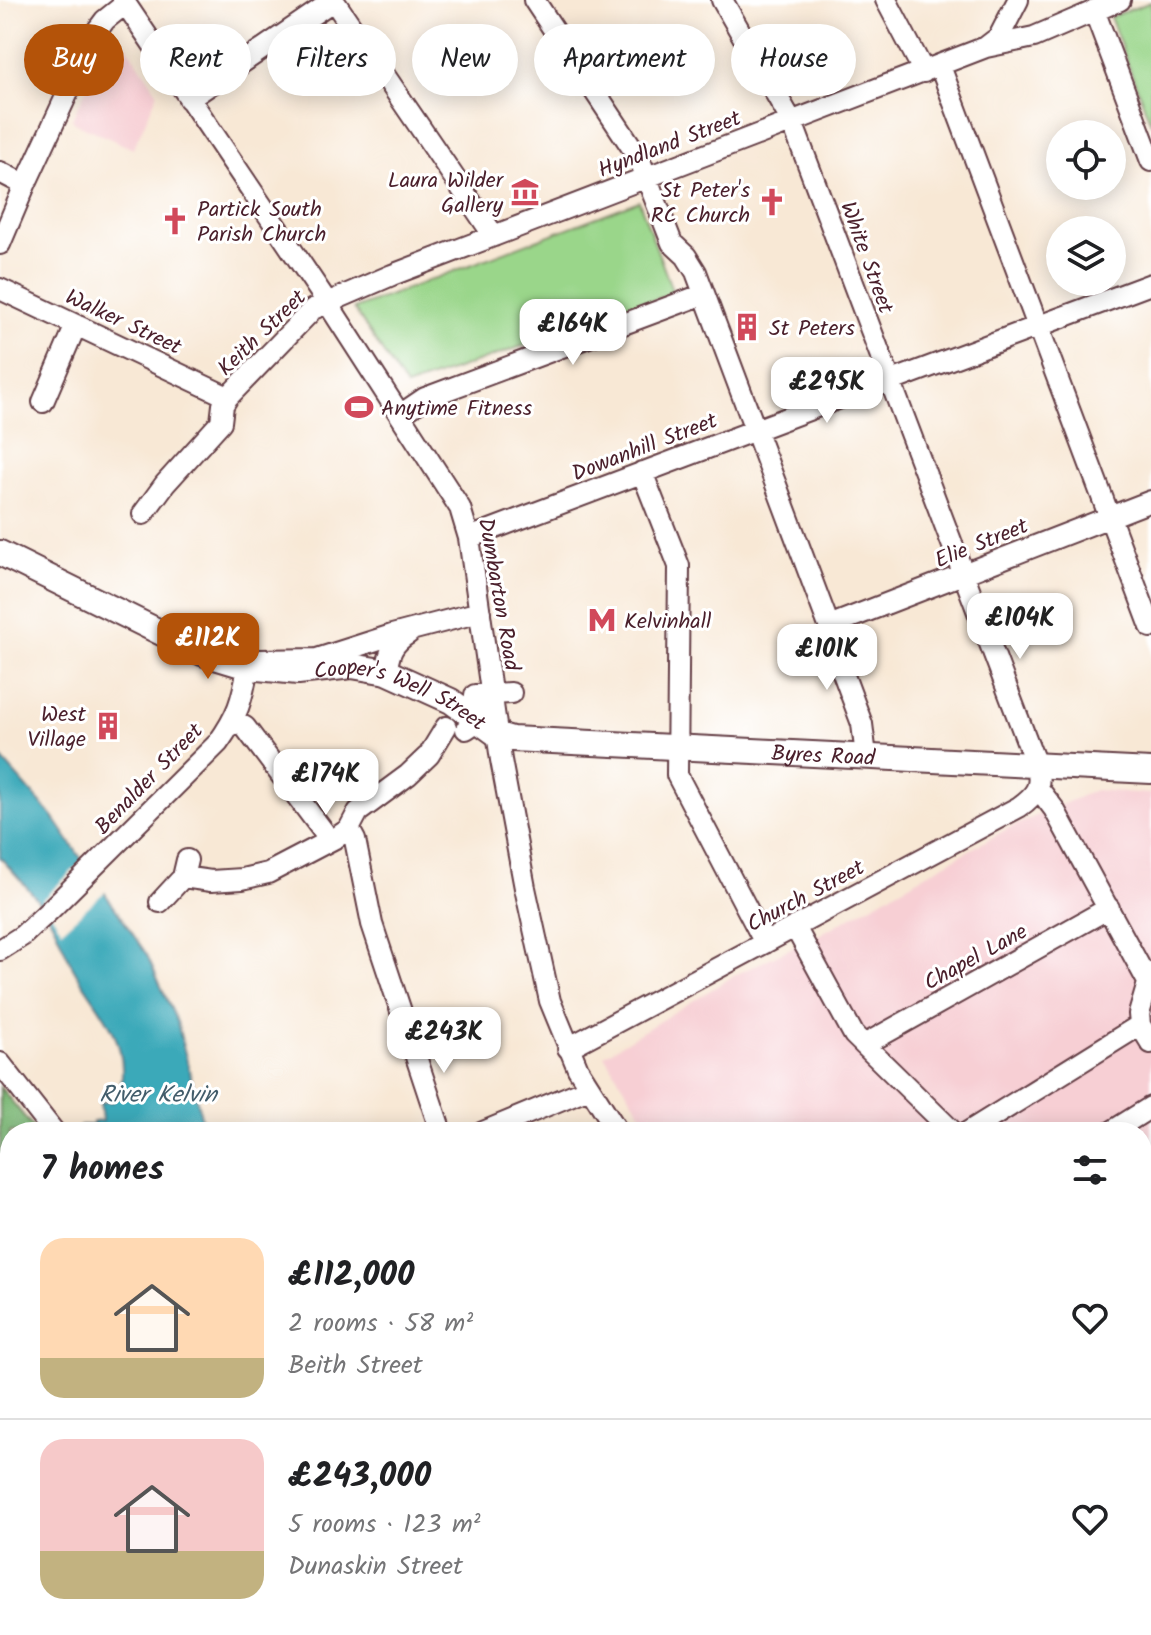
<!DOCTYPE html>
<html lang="en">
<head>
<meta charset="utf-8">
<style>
	:root { --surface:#fff; --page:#f6f6f6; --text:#202124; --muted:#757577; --line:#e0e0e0; --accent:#b45309 }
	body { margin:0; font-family:Kalam,sans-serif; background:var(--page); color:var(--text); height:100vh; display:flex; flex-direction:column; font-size:30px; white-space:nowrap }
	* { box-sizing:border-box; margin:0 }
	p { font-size:26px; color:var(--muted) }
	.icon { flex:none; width:44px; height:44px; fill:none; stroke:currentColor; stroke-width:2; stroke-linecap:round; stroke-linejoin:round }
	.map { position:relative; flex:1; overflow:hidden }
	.side { position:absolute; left:0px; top:1122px; width:1152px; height:514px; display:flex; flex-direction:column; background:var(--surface); border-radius:32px 32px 0 0; box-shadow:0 4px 20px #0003 }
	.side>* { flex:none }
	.top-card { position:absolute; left:24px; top:24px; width:1104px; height:72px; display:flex; gap:16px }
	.buttons { position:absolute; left:1046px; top:120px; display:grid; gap:16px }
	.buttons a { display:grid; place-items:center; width:80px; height:80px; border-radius:50%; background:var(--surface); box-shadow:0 4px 20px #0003; font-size:40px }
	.price { position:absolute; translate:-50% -68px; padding:0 18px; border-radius:16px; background:#fff; color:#222; font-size:26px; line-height:52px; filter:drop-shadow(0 2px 4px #0008) }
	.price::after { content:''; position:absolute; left:50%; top:48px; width:24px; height:18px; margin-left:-12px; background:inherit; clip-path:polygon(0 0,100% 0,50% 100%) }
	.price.active { background:var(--accent); color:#fff }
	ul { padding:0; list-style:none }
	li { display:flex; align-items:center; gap:24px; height:200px; padding:0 40px }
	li+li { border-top:2px solid var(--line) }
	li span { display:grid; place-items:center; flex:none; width:224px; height:160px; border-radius:24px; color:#555 }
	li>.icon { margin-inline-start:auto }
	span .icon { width:96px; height:96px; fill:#fffc; stroke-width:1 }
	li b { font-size:34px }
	h2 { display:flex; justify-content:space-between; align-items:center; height:96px; padding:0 40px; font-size:34px }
	.pill { padding:0 28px; border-radius:36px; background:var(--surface); box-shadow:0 4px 20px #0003; font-size:28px; line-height:72px }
	.pill.active { background:var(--accent); color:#fff }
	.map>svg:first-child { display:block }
</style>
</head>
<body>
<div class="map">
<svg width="1151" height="1635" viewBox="0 0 1151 1635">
	<rect width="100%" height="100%" fill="#fff"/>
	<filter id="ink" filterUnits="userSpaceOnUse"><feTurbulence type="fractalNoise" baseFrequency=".0125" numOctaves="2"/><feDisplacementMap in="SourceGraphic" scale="16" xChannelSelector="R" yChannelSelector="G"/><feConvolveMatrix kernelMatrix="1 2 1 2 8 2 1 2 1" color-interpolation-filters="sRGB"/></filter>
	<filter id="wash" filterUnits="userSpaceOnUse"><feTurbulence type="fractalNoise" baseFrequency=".006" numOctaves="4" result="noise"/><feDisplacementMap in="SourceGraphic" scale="32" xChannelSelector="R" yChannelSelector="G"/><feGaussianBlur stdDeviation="1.8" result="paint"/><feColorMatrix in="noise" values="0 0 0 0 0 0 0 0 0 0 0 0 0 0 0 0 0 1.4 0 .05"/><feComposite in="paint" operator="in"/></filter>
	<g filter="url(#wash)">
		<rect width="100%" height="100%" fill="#f8e8d5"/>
		<!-- built -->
		<path fill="#f7cfd4" d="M112,36L122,39L158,93L133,149L73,122L72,119Z
			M1095,790L1151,794V1602L1142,1593V1132H653L604,1055L735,975L822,933L1007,829Z
			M0,1087L37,1132H10V1626H264L266,1635H0Z
			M321,1626H672L681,1631L680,1635H320Z"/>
		<!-- green -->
		<path fill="#9ad68a" stroke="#727a5a" stroke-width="2" d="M1151,2V124L1110,17Z
			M639,201L673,293L406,387L354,309Z
			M1142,1593L1151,1602V1635H746L748,1626H1142Z"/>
		<!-- forest -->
		<path fill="#7bb776" stroke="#626b50" stroke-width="2" d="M0,1087L37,1132H10V1173L4,1166H0Z
			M773,1626H891L899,1635H791L781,1626Z
			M979,1626H1075L1081,1635H988Z"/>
		<!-- water -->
		<path fill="#3ba9b9" stroke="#426472" stroke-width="2" d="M0,757L53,817L147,955L177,1022L204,1128L217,1132H79L77,1129L81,1125H94L93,1122L102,1121L100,1102H112C120,1095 122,1084 122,1074C124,1031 94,1004 74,969C67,957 62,943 56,930C44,903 19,879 0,857Z
			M891,1626H979L988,1635H899Z"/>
		<!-- pier -->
		<path fill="#f8e8d5" d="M86,858L107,890L62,930L42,900Z"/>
	</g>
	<g filter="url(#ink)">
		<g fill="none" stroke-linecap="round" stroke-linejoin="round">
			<defs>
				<path id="minor" d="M123,0L327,302L460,508L469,538L501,760L525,888L550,1001L578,1069L618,1132
					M534,0L639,158L672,243L686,256L696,272L829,626L830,638L862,724L866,756
					M886,0L924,72
					M334,1L494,236
					M1094,10L1151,161
					M986,47L999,37L1018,0
					M940,66L1151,627
					M189,99L334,0
					M0,172L25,185
					M0,244L25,185L96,32L105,20L125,4
					M0,289L228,397
					M43,402L76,325
					M400,415L425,398L704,294
					M642,472L679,566L677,775L765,943
					M143,514L165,484L221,422L223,405L228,397L313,309L392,275L986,47L1034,37L1120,0
					M469,538L872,386L889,382L1151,284
					M829,626L1151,501
					M387,672C388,653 393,643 409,633
					M234,721L245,727L329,839
					M466,729L472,725L475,695L511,693
					M1038,788L1054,809L1148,982
					M349,829L355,840L372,924L441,1132
					M183,877L211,881L242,879L268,873L337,837L349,829L358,812L408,775L429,755L446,727
					M160,902L183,877L187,860
					M795,927L854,1035L953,1132
					M0,950L22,936L50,910L218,743C238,715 242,701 248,667L259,660L317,659L392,635L480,612
					M1140,1025L1139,1014L1151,973
					M864,1045L1109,908
					M568,1048L1019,807C1036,795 1043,786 1036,765L792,122L722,0
					M0,1063L54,1132
					M483,1132L589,1088
					M968,1132L1140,1025L1151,1043
					M1111,1132L1151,1107
					M285,1626V1635
					M760,1626L762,1635
					M1137,1626L1143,1635
					M723,1635L724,1626"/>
				<g id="major">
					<path id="s1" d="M0,553L202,653L248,667L298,672L352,666L387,672L451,701L498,735L512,739L1151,771"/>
				</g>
			</defs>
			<!-- minor casing -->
			<use href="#minor" stroke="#643d44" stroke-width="24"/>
			<!-- major casing -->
			<use href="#major" stroke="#643d44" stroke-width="28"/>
			<!-- minor -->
			<use href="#minor" stroke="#fff" stroke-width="20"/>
			<!-- major -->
			<use href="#major" stroke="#fff" stroke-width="24"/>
		</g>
	</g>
	<!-- icons -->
	<defs>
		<symbol id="museum-bare" viewBox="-9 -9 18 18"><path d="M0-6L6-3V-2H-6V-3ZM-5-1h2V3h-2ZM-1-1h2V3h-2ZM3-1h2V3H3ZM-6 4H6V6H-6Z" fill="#d1495b" stroke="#fff" stroke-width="2.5" paint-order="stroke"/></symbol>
		<symbol id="church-bare" viewBox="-9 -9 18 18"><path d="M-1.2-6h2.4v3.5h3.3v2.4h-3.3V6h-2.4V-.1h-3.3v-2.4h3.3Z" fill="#d1495b" stroke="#fff" stroke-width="2.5" paint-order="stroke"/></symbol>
		<symbol id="building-bare" viewBox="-9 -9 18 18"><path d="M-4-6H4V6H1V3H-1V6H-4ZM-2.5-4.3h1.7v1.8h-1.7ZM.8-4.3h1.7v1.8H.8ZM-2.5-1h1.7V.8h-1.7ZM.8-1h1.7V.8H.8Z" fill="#d1495b" stroke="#fff" stroke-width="2.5" paint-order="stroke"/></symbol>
		<symbol id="stadium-bare" viewBox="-9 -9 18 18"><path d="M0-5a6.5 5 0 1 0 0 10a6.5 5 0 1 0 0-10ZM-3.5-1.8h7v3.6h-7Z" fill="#d1495b" stroke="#fff" stroke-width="2.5" paint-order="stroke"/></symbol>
		<symbol id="metro-bare" viewBox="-9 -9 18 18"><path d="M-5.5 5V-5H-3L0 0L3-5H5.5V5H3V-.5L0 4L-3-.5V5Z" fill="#d1495b" stroke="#fff" stroke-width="2.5" paint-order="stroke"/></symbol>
	</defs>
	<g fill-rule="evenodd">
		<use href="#museum-bare" x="505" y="172" width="40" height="40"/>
		<use href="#church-bare" x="752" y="182" width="40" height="40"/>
		<use href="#church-bare" x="155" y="201" width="40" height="40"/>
		<use href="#building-bare" x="727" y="307" width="40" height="40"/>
		<use href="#stadium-bare" x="339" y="387" width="40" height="40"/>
		<use href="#metro-bare" x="582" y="600" width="40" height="40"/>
		<use href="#building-bare" x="88" y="706" width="40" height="40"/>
	</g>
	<g text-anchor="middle" stroke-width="6" stroke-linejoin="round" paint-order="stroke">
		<!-- street labels -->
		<g font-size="22" fill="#4a1f2b" stroke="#fff">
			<text transform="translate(669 143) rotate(-21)" y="8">Hyndland Street</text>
			<text transform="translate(868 257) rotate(70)" y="8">White Street</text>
			<text transform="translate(124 321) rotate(25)" y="8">Walker Street</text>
			<text transform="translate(261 332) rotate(-44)" y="8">Keith Street</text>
			<text transform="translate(644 446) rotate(-21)" y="8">Dowanhill Street</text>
			<text transform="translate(981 542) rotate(-22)" y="8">Elie Street</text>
			<text transform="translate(500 594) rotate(80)" y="8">Dumbarton Road</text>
			<text dy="8" stroke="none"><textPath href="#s1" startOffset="432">Cooper's Well Street</textPath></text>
			<text dy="8" stroke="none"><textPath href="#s1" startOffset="868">Byres Road</textPath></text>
			<text transform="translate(148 778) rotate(-46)" y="8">Benalder Street</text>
			<text transform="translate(805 895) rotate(-28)" y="8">Church Street</text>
			<text transform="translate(975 956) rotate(-29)" y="8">Chapel Lane</text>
		</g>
		<!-- poi labels -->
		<g font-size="22" fill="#4a1f2b" stroke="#fff" text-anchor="start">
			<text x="503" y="187" text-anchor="end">Laura Wilder<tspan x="503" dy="25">Gallery</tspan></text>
			<text x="750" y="197" text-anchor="end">St Peter's<tspan x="750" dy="25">RC Church</tspan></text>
			<text x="197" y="216">Partick South<tspan x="197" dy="25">Parish Church</tspan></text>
			<text x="769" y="335">St Peters</text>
			<text x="381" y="415">Anytime Fitness</text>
			<text x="624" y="628">Kelvinhall</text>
			<text x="86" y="721" text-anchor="end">West<tspan x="86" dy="25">Village</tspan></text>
		</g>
		<!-- water labels -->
		<g font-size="24" font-style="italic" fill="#435d6b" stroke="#fff">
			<text x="158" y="1102">River Kelvin</text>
		</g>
	</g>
</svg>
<div class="buttons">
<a><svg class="icon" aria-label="locate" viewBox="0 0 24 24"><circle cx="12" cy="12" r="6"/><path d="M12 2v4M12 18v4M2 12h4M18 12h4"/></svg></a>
<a><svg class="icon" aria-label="layers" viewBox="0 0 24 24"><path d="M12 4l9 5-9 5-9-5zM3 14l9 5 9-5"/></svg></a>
</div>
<b class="price" style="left:573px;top:367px">£164K</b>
<b class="price" style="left:827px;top:425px">£295K</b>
<b class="price" style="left:1020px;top:661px">£104K</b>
<b class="price active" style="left:208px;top:681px">£112K</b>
<b class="price" style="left:827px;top:692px">£101K</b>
<b class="price" style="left:326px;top:817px">£174K</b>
<b class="price" style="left:444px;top:1075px">£243K</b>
<div class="top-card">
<a class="pill active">Buy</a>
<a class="pill">Rent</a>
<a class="pill">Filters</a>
<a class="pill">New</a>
<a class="pill">Apartment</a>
<a class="pill">House</a>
</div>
<section class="side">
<h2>7 homes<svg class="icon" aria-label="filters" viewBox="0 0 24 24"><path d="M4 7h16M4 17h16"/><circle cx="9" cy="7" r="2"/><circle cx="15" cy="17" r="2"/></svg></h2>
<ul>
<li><span style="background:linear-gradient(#ffd9b3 75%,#c2b280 0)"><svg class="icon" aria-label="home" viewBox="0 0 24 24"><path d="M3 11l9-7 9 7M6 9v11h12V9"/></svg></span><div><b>£112,000</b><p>2 rooms · 58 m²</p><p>Beith Street</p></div><svg class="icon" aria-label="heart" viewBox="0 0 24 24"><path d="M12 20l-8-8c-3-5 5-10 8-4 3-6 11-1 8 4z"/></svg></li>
<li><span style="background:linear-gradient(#f6c9c9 70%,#c2b280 0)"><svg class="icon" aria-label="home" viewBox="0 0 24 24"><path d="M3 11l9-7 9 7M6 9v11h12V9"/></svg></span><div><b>£243,000</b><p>5 rooms · 123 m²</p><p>Dunaskin Street</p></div><svg class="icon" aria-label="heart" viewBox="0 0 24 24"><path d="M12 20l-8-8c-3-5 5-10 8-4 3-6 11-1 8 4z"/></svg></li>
</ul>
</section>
</div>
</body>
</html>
